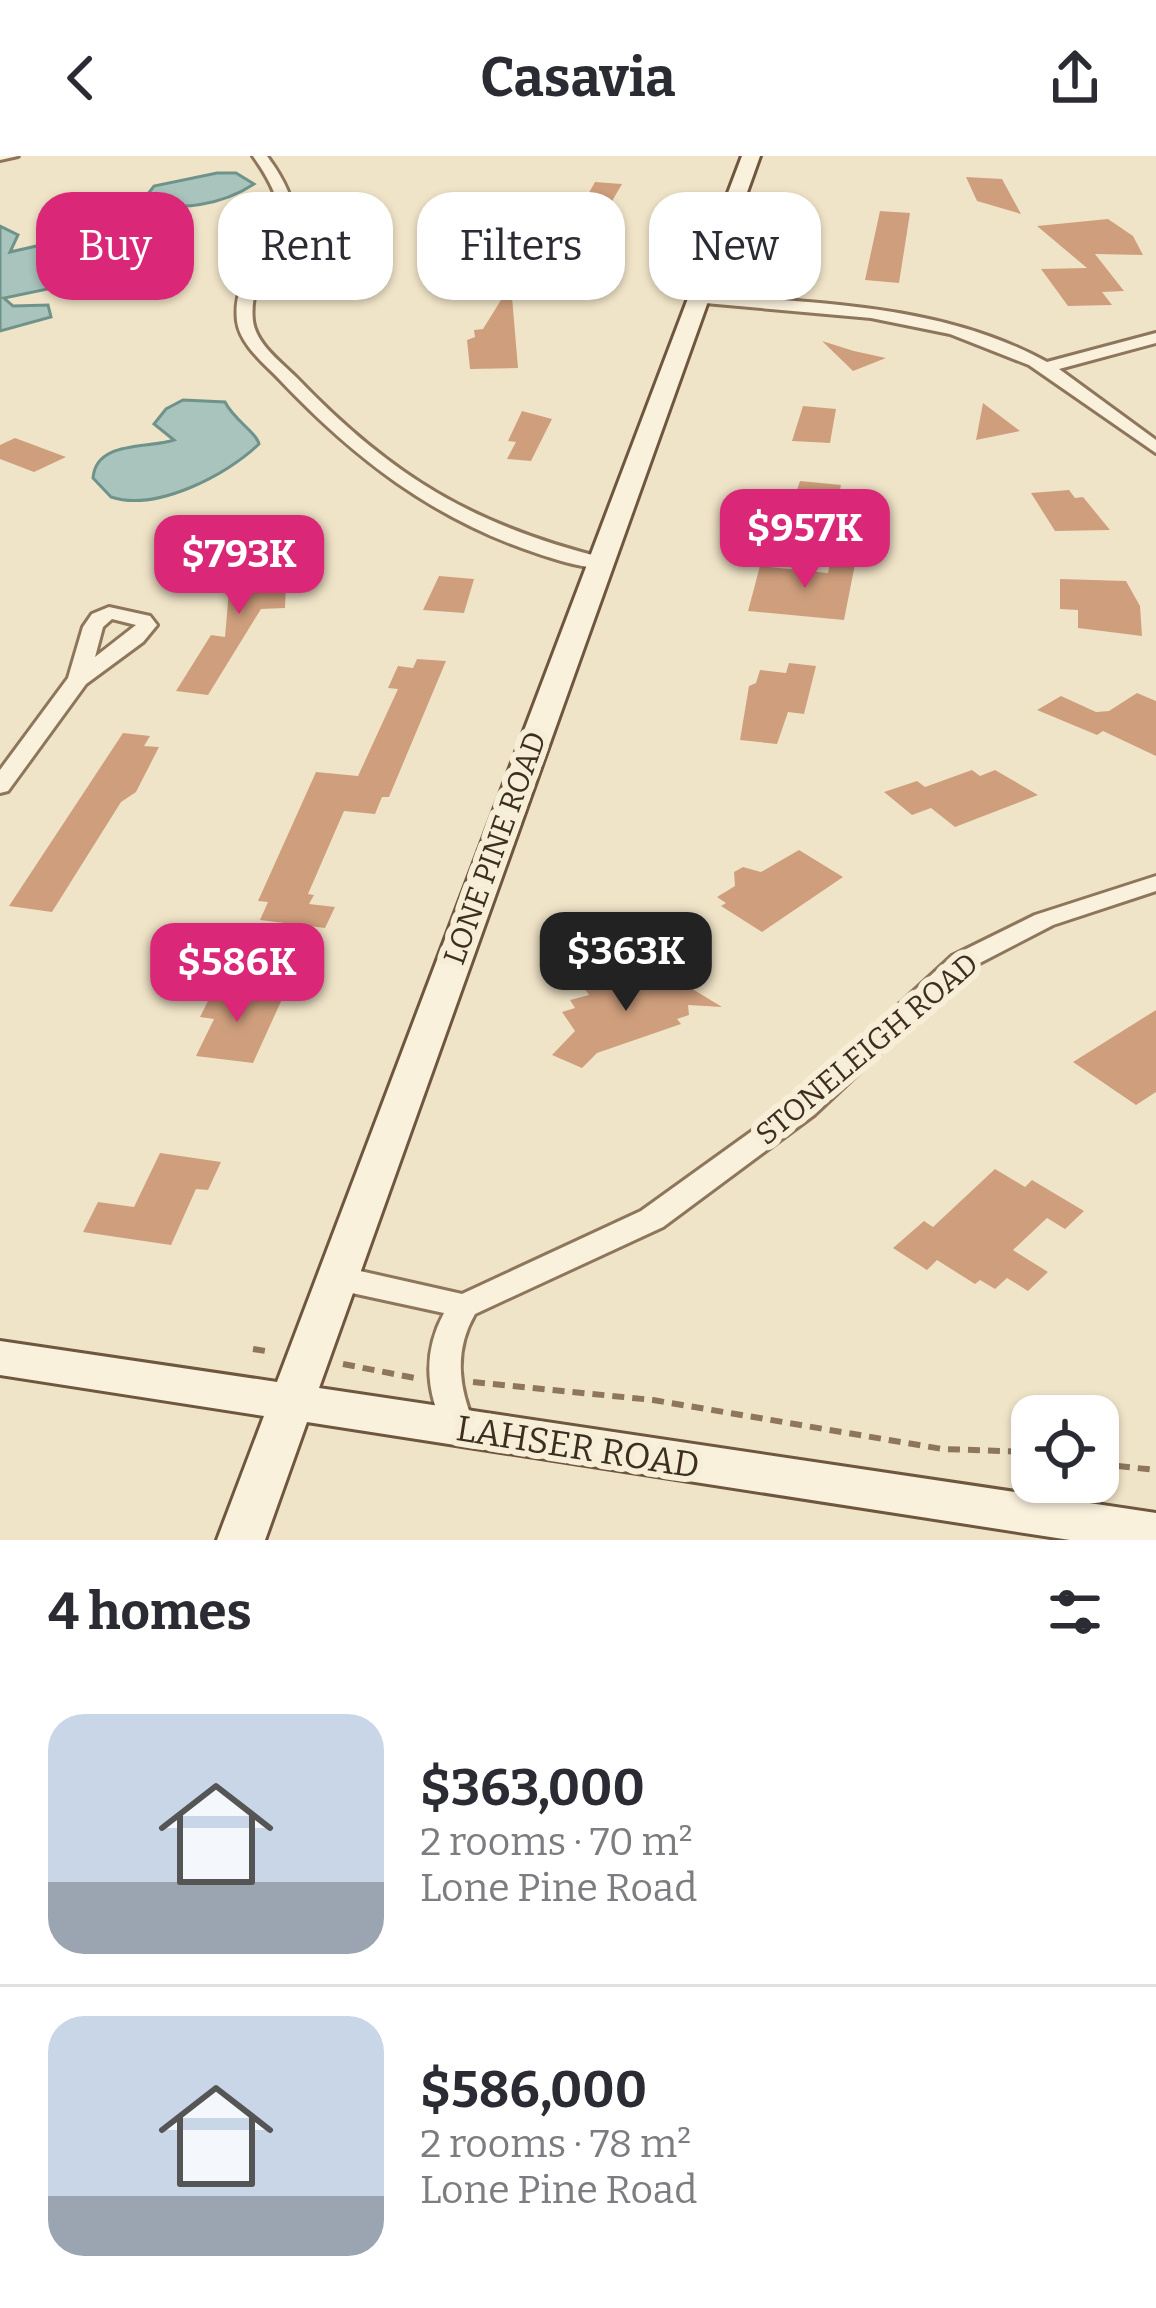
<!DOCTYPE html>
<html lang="en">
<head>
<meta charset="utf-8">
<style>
	:root { --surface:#fff; --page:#f2f2f3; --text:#2b2b33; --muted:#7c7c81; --line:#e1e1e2; --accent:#db2777 }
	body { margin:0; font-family:Bitter,serif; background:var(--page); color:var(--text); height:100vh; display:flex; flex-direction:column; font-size:45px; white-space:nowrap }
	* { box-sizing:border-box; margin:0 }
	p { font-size:39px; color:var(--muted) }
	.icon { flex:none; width:66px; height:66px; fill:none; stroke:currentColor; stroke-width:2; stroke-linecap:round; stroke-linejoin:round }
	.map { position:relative; height:1384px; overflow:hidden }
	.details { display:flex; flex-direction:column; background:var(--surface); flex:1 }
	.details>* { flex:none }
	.hud { position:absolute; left:36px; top:36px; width:1086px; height:108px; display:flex; gap:24px }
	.fabs { position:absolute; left:1011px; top:1239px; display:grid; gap:24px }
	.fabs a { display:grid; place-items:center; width:108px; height:108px; border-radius:24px; background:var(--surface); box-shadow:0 3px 9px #0004; font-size:60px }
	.price { position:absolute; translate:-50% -102px; padding:0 27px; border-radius:24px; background:var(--accent); color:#fff; font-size:39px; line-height:78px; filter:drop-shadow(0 3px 6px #0008) }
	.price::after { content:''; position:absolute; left:50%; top:72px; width:36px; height:27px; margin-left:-18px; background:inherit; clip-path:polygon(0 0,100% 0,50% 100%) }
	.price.on { background:#222; color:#fff }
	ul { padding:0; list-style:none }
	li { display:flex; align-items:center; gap:36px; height:300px; padding:0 48px }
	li+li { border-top:3px solid var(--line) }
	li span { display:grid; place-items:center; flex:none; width:336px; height:240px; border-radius:36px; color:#555 }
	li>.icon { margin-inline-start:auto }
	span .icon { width:144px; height:144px; fill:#fffc; stroke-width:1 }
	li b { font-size:51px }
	h2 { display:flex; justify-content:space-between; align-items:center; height:144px; padding:0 48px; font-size:51px }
	.tag { padding:0 42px; border-radius:36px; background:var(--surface); box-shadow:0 3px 9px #0004; font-size:42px; line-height:108px }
	.tag.on { background:var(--accent); color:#fff }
	header { display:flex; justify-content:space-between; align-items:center; height:156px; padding:0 48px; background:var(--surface); font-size:54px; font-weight:700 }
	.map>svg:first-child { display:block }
</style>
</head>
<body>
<header><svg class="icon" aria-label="back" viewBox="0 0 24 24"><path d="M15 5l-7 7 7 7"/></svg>Casavia<svg class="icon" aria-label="share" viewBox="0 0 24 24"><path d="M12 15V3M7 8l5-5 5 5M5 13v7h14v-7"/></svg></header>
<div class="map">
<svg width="1156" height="1384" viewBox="0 0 1156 1384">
	<rect width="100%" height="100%" fill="#f0e4c8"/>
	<!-- water -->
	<path fill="#a9c4bc" stroke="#6f938a" stroke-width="3" d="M217,17H236L254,28C227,46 173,61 147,39L154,30Z
		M0,70L18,79L10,96L54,86L49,95L79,105L67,129L4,142L13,150L48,149L51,161L0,175Z
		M183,244L225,246C234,264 257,277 259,288C227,319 156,356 111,341L93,322C96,284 148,293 174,284L154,268L166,253Z"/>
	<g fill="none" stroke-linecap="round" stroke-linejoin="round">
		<!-- stream -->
		<path stroke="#6f938a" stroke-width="4.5" d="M53,86L178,52"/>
	</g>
	<!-- building -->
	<path fill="#cf9f7d" d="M966,21L1002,23L1021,58L977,45Z
		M595,26L622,28L569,119L562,118L548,144L512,141L518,212L470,213L467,184L475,181L474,174L483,173L519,115L532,108L551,78L565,79Z
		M880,55L910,57L899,127L865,124Z
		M448,57L477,58L460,85L428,87Z
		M1108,63L1133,80L1143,99L1095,98L1124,135L1102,136L1112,149L1068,150L1041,113L1087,112L1037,70Z
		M822,185L854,195L886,202L853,215Z
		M983,247L1020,275L976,284Z
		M803,250L836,253L830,287L792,285Z
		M522,255L552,263L531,305L507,303L516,286L508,285Z
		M15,282L66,301L34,316L0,303V289Z
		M800,325L841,329L833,367L787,363Z
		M1069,334L1075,342L1083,341L1110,374L1055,375L1031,337Z
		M287,400L285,452L261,453L208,539L176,535L211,479L225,481L231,410L238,403Z
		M831,401L856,403L844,464L748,455L760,410L828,417Z
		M439,420L474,423L464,457L423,454Z
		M1060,423L1126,425L1140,450L1142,480L1078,472V454L1060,453Z
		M417,503L446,505L389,641H382L375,658L344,655L308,738L314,739L309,748L335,751L325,772L260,764L268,746L258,745L316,616L358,620L398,533L388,532L398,510L413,512Z
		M789,507L816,510L804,558L788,556L777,588L740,584L749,530L756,527L760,514L786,517Z
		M1137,537L1156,545V600L1103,575L1097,579L1037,554L1061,540L1096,556L1109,555Z
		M123,577L150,580L144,590L159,591L136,636L121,646L52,756L9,750Z
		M972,614L980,620L995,614L1038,639L955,671L931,652L912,659L884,636L917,625L925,631Z
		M799,694L843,721L762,776L721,750L726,747L717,741L735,730L734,716L743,711L761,716Z
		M651,815H663L722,851L688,849L689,859L677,863L681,868L597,897L582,912L552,899L575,875L562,856L575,852L570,844L589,839L585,833Z
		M214,833L283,841L253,907L196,900L214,863L200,861Z
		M1156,854V936L1136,949L1073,906Z
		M160,997L221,1006L208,1034L196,1033L171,1089L83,1076L98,1046L134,1051Z
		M995,1013L1025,1031L1032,1024L1084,1055L1065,1073L1047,1062L1013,1094L1048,1116L1028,1135L1007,1122L995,1133L980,1124L975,1128L937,1104L927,1114L893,1092L924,1065L933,1071Z"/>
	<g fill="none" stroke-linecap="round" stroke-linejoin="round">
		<defs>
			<path id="street" d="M0,0H18L0,4Z
				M253,0H267C337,95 245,90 253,165C256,188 281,206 297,222C392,321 474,370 608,403V411C586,414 557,404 536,397C433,363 354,302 280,224C265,208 240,189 237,165C229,90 324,99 253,0Z
				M699,138C816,147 942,148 1047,206L1156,177V187L1059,213L1156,284V297L1029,209L950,178L871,162L694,146V140Z
				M109,451L150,460L157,469L143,486L86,528L8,635L0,637V614L68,522L83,471L92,458ZM112,463L136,469L95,501L103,471Z
				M1156,720V735L1053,769L970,812L814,959L663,1071L475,1158C453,1196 459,1234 476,1272L472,1281L460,1285L448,1281C427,1240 421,1200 444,1157L338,1134L327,1130L323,1122L327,1114L338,1110L462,1138L641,1055L794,945L952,800L1035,759Z"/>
			<path id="secondary" d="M742,0H760L319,1232L1156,1357V1384H1070L307,1266L265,1384H217L264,1260L0,1219V1185L277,1226Z"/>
		</defs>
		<!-- street casing -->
		<use href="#street" stroke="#8d765c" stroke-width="6"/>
		<!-- secondary casing -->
		<use href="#secondary" stroke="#6f573f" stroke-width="6"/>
		<!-- path -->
		<path stroke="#8d765c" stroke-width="6" stroke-dasharray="12 8" stroke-linecap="butt" d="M253,1193L272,1196
			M343,1208L420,1223
			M473,1226L653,1244L942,1293L1032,1296
			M1098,1308L1156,1314"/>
		<!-- street -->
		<use href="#street" fill="#faf1dc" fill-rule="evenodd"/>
		<!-- secondary -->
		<use href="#secondary" fill="#faf1dc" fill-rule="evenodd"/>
	</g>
	<g text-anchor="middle" stroke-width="12" stroke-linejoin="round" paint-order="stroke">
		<!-- street labels -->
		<g font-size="30" fill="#3d2e20" stroke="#f7eed8">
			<text transform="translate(495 692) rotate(-70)" y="10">LONE PINE ROAD</text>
			<text transform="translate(867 893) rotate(-40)" y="10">STONELEIGH ROAD</text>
		</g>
		<!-- near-street labels -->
		<g font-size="36" fill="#3d2e20" stroke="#f7eed8">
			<text transform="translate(578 1290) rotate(9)" y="13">LAHSER ROAD</text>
		</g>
	</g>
</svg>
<div class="fabs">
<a><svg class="icon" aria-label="locate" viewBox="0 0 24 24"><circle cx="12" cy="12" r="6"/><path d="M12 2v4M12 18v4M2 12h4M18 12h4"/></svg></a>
</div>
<b class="price" style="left:805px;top:435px">$957K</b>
<b class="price" style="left:239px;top:461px">$793K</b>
<b class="price on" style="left:626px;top:858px">$363K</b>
<b class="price" style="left:237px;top:869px">$586K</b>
<div class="hud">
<a class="tag on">Buy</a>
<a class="tag">Rent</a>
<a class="tag">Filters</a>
<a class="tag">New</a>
</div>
</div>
<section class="details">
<h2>4 homes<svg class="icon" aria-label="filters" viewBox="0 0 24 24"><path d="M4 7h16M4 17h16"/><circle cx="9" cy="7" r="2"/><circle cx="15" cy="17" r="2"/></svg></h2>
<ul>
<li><span style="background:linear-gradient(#c9d6e8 70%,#9aa5b1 0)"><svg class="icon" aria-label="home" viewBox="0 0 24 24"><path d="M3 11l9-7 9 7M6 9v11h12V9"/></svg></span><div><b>$363,000</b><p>2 rooms · 70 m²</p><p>Lone Pine Road</p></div></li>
<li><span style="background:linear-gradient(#c9d6e8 75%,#9aa5b1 0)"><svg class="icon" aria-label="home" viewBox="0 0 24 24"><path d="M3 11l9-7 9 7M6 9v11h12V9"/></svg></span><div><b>$586,000</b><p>2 rooms · 78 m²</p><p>Lone Pine Road</p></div></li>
</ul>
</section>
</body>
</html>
